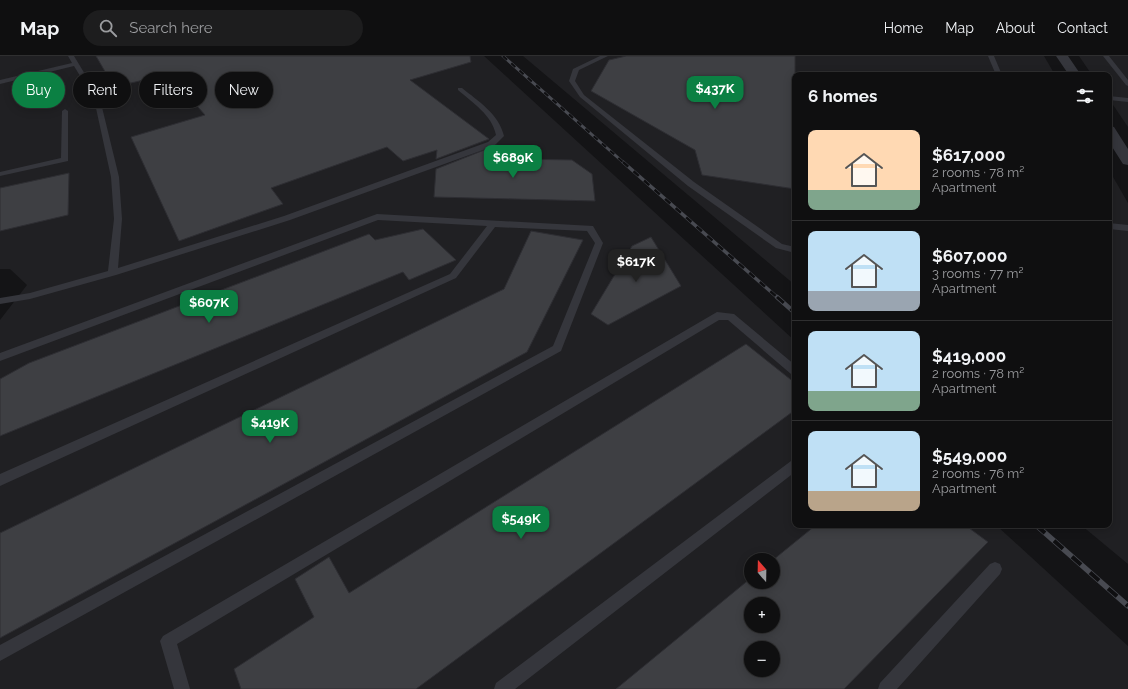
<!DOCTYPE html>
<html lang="en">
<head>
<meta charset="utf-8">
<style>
	:root { --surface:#0f0f10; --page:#1d1d1e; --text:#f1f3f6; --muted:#9b9c9f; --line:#2f2f30; --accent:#0b8043 }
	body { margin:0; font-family:Raleway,sans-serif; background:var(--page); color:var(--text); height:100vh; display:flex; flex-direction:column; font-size:15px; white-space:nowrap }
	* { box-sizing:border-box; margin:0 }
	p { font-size:13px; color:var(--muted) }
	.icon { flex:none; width:22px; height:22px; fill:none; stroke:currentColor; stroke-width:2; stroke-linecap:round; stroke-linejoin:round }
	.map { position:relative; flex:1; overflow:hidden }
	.side { position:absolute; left:792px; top:16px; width:320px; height:456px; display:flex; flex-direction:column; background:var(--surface); border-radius:8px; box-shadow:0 2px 10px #0003,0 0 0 1px var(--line) }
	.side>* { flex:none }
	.banner { position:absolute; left:12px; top:16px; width:380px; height:36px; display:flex; gap:8px }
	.needle { width:26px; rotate:340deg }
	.buttons { position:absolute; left:744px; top:497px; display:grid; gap:8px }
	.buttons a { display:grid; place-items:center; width:36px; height:36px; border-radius:50%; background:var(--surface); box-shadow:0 2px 10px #0003,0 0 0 1px var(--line); font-size:20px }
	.price { position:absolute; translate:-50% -34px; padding:0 9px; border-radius:8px; background:var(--accent); color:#fff; font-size:13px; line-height:26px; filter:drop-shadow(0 1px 2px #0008) }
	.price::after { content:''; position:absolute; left:50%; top:24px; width:12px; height:9px; margin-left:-6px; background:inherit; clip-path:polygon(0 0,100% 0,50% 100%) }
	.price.on { background:#222; color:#fff }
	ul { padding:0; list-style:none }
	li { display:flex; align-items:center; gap:12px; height:100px; padding:0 16px }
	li+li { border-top:1px solid var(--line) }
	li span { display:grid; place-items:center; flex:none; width:112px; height:80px; border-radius:8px; color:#555 }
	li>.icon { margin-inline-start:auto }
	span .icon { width:48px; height:48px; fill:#fffc; stroke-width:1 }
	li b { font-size:17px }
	h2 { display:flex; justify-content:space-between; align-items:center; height:48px; padding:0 16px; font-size:17px }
	.chip { padding:0 14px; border-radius:18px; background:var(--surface); box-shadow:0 2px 10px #0003,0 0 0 1px var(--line); font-size:14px; line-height:36px }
	.chip.on { background:var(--accent); color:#fff }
	header { display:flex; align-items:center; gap:24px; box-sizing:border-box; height:56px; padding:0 20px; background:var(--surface); border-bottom:1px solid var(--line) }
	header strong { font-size:19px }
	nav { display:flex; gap:22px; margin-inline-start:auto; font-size:14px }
	.search { width:280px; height:36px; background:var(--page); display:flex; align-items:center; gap:10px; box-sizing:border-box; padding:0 14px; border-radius:22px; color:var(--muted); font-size:15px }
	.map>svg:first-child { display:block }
</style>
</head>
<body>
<header>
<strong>Map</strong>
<div class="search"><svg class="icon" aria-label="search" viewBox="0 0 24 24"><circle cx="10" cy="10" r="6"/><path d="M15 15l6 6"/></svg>Search here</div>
<nav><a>Home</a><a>Map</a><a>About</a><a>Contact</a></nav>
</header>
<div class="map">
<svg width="1128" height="633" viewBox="0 0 1128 633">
	<rect width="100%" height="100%" fill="#141416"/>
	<!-- built -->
	<path fill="#202023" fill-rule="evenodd" d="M0,0H484L795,285V469H996L1128,590V633H0V264L27,229L10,213H0ZM751,504H773V526H751ZM751,548H773V570H751ZM751,592H773V614H751Z
		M523,0H1044L1055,19H795V229Z
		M1079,0H1128V71L1109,43V19H1092Z
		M1109,114L1128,147V508L1081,469H1109Z"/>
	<!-- building -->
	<path fill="#3e3f43" stroke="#2e2e33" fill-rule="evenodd" d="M96,0H470L471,6L410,24L489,83L436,103L437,94L403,105L387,91L271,132L283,148L179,185L131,81L205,59L169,18L114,31Z
		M626,0H795V133L702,119L695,94L591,35L609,4Z
		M497,89L514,103L572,104L592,118L595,145L434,141L436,113Z
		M69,117L68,159L0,175V132Z
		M423,173L456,204L409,224L403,216L0,380V323L29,307L369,178L375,184Z
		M531,175L583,184L527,296L0,582V477L504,233Z
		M651,181L681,230L608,269L591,258L632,190Z
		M746,288L795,327V354L416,633H241L234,613L314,561L295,523L329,501L349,537Z
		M816,469H965L988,486L844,633H616L751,522V526H773V504ZM751,548H773V570H751ZM751,592H773V614H751Z"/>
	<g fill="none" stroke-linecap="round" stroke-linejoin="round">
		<!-- service -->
		<path fill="#35363c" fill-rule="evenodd" d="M68,0H74L100,43L119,121L122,163L118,212L284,160L488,86L496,79C492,59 473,47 458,34V32H462C478,45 499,58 504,80L494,90L290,164L116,219L30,243L0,248V242L30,237L108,215L114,163L111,121L94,43L74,10L0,28V24L72,7Z
			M600,0H608L579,14L575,25L584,39L694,126L782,188L795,191V197L776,192L688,130L580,41L569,25L573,13Z
			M988,0H994L1002,19H996Z
			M1103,0H1109L1128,24V30L1126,29Z
			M1109,40L1128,42V46L1109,44Z
			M65,53L68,55V105L0,120V116L61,102L62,55Z
			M377,158L593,170L603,187L561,295L0,605V589L553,290L595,187L587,175L495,171L456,222L0,430V418L450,218L487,170L378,164L0,305V297Z
			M1109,167L1128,169V175L1109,173Z
			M717,256L734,258L795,309V319L791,318L728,264H719L177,588L190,633H174L160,585L163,580Z
			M795,404V416L515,633H494L496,627L791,405Z
			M995,506L1000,508L1002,513L1000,518L897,633H878L880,627L990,508Z"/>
		<!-- minor -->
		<path fill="#35363c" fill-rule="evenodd" d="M1056,0H1068L1081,19H1069Z
			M1109,70L1114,71L1128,93V109L1123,108L1109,86Z"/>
		<defs>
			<path id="rail-far3" d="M503,0L624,107"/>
			<path id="rail-far2" d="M623,106L778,242"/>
			<path id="rail-far1" d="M777,241L795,257"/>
			<path id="rail" d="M1036,469L1128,550"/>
		</defs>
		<!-- rail-far3 casing -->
		<use href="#rail-far3" stroke="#484a51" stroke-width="3"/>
		<!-- rail-far2 casing -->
		<use href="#rail-far2" stroke="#484a51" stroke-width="3.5"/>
		<!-- rail-far1 casing -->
		<use href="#rail-far1" stroke="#484a51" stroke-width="4.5"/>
		<!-- rail casing -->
		<use href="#rail" stroke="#484a51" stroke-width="5.5"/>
		<!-- rail-far3 -->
		<use href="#rail-far3" stroke="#0f0f11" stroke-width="2" stroke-dasharray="5.5" stroke-linecap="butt"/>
		<!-- rail-far2 -->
		<use href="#rail-far2" stroke="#0f0f11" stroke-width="2.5" stroke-dasharray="7" stroke-linecap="butt"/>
		<!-- rail-far1 -->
		<use href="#rail-far1" stroke="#0f0f11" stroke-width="3" stroke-dasharray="9" stroke-linecap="butt"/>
		<!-- rail -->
		<use href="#rail" stroke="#0f0f11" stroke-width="4" stroke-dasharray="12" stroke-linecap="butt"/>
	</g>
</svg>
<div class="buttons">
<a><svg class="needle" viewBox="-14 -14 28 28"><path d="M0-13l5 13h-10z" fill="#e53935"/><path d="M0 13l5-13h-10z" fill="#9b9c9f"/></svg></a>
<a>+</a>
<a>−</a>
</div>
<b class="price" style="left:715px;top:54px">$437K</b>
<b class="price" style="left:513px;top:123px">$689K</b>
<b class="price on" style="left:636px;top:227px">$617K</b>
<b class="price" style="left:209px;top:268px">$607K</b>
<b class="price" style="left:270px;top:388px">$419K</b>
<b class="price" style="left:521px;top:484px">$549K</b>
<div class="banner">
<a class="chip on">Buy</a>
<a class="chip">Rent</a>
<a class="chip">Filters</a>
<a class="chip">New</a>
</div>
<section class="side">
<h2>6 homes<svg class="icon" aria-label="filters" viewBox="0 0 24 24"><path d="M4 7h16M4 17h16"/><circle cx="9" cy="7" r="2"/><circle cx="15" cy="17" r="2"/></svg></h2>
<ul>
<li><span style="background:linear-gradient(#ffd9b3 75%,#7fa58c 0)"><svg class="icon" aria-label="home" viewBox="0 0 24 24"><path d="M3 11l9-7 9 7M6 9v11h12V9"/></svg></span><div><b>$617,000</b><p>2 rooms · 78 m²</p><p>Apartment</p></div></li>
<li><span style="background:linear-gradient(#bfe0f5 75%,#9aa5b1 0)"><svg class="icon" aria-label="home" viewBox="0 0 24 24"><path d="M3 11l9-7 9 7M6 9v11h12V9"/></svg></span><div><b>$607,000</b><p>3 rooms · 77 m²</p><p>Apartment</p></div></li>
<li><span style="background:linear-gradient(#bfe0f5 75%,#7fa58c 0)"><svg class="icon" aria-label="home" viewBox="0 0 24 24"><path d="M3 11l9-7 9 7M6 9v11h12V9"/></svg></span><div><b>$419,000</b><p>2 rooms · 78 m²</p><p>Apartment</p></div></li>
<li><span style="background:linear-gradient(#bfe0f5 75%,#b9a48a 0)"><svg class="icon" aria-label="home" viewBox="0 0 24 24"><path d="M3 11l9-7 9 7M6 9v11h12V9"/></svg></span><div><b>$549,000</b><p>2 rooms · 76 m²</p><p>Apartment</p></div></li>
</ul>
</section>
</div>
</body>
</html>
